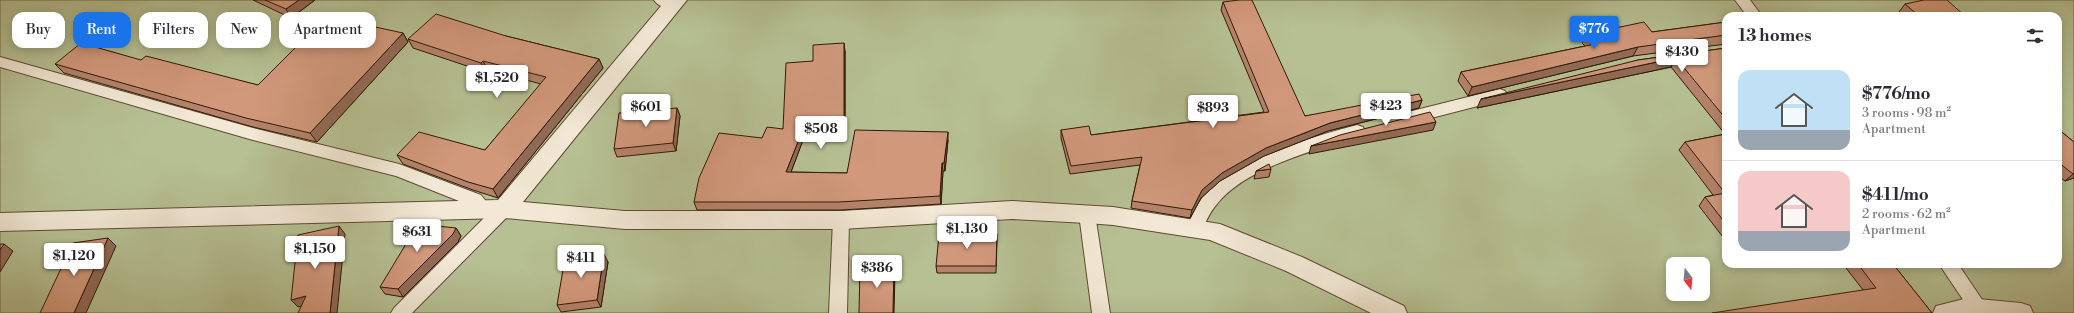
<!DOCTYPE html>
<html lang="en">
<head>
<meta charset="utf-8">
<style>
	:root { --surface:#fff; --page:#f7f7f7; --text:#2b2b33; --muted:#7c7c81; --line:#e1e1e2; --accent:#1a73e8 }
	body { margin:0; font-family:"Libre Bodoni",serif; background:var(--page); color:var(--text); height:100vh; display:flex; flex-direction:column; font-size:15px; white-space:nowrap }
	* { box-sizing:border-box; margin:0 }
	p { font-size:13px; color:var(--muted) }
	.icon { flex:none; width:22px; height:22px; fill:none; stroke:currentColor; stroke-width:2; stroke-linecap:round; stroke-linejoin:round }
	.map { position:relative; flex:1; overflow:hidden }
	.sheet { position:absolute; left:1722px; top:12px; width:340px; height:256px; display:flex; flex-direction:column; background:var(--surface); border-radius:12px; box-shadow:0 2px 10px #0003 }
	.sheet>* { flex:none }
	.guide { position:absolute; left:12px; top:12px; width:380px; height:36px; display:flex; gap:8px }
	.needle { width:26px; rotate:164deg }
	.controls { position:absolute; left:1666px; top:257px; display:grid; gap:8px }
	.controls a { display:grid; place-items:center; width:44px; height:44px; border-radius:8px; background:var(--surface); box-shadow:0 2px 10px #0003; font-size:20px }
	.price { position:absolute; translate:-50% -34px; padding:0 9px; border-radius:4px; background:#fff; color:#222; font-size:13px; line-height:26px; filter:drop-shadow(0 1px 2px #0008) }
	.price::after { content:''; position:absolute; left:50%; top:24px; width:12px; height:9px; margin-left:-6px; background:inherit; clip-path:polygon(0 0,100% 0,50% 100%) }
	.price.current { background:var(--accent); color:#fff }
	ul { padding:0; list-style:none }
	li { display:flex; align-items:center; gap:12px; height:100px; padding:0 16px }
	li+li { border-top:1px solid var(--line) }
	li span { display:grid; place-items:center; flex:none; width:112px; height:80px; border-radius:12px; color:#555 }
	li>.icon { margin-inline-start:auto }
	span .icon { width:48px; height:48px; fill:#fffc; stroke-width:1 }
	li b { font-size:17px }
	h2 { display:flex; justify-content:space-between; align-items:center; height:48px; padding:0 16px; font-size:17px }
	.tag { padding:0 14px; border-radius:12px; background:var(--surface); box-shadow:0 2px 10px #0003; font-size:14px; line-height:36px }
	.tag.current { background:var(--accent); color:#fff }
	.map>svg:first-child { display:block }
</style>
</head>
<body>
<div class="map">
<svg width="2074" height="313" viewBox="0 0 2074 313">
	<rect width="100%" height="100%" fill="#ebdcbf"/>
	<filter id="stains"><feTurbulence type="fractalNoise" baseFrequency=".005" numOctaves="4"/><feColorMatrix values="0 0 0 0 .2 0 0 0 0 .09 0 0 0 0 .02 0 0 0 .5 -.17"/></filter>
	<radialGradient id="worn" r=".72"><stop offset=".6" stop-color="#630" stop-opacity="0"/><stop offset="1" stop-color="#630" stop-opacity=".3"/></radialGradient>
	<!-- green -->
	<path fill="#b6c093" stroke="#736d4c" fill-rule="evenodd" d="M0,0H2074V313H0ZM1726,16H2058V264H1726ZM1673,264H1703V294H1673Z"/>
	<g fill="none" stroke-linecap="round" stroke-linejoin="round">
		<defs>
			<path id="lane" d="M654,0H675L681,5L679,8C672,11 658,7 654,0Z
				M1735,0H1750L1762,16H1747Z
				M0,57L253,128L399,164L481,195L492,209L491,211C497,205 501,201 510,204L512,209L510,214L412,313H391L394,308L488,214C479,217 475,210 469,205L396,176L253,140L0,67Z
				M1500,89L1505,91L1508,95L1505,99L1408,124L1403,122L1400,118L1403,114L1408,112Z
				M1357,125L1363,127L1365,131L1363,135C1319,149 1246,167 1217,204C1209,213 1205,224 1200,234L1194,236L1188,234L1186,229C1191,218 1197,204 1205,194C1236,158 1312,137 1357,125Z
				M1087,207L1093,209L1095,214L1110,313H1092L1079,214L1081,209Z
				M841,213L847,215L849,220L847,313H829L833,220L835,215Z
				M1939,264H1958L1985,304L1988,309L1986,313H1972Z"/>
			<path id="street" d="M666,0H687L523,202L625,211H841L1012,201L1113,207L1220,224L1302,257L1404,306L1407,313H1371L1286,271L1210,240L1113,225L1087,223L1012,219L841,229H625L504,218L0,231V213L498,200Z
				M1968,298L2021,303L2030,306L2033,313H1933L1936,306Z"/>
		</defs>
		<!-- lane casing -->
		<use href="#lane" stroke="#5f4a34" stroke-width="2"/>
		<!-- street casing -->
		<use href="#street" stroke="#5f4a34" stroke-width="2"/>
		<!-- lane -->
		<use href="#lane" fill="#f2e8d5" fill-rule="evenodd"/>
		<!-- street -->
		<use href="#street" fill="#f2e8d5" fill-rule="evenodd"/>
	</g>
	<!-- wall -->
	<path fill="#b4836a" stroke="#301a05" d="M253,0H315L291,18Z
		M1223,2L1305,116L1422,100L1419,108L1328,131L1264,156L1220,181L1201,198L1190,218L1131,208L1132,201L1140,165L1070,174L1061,138V130L1091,135L1264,112L1221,10Z
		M1905,4L1965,16H1904L1899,12Z
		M1726,22V44L1633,56L1468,96L1458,81L1461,72L1585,46L1582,43L1587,34L1652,32Z
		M403,33L408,42L317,142L253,127L64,73L55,64L141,60L258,85L299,45L295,44L289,35Z
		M506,36L599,59L603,68L498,198L473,190L403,164L397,155L485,150L541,84L488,70L485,72L413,48L408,39Z
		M1726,48V241L1699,206L1705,197L1713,195L1679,150L1685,142L1725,134L1671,67L1477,108L1638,60Z
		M845,51V128L806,132L791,172L847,173L948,140L945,171H943L941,204L841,210H697L694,202L762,138L783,129Z
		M677,108L680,116L676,151L617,157L614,149Z
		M2058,129L2074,142V178L2065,181L2058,176Z
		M1271,169L1269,177L1254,179L1256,171Z
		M456,228L461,236L458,242L403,297L385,294L380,287Z
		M997,234V242L996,273H937L936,266Z
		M608,262L601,307L561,312L557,305Z
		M1743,264H1763L1746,267Z
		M1843,264H1893L1932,313L1863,290Z"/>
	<!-- shaded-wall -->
	<path fill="#926a56" stroke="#301a05" d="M299,0H315L291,18L286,9Z
		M403,33L408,42L317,142L310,133Z
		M844,43L845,51V128L844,120Z
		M1638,47L1633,56L1468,96L1472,87Z
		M1676,58L1671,67L1477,108L1481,99Z
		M599,59L603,68L498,198L493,189Z
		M483,61L488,70L485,72L481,63Z
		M1422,100L1419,108L1328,131L1264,156L1220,181L1201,198L1190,218L1192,210L1202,190L1222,173L1266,148L1330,123Z
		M677,108L680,116L676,151L673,143Z
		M1436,122L1433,130L1309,154L1311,146Z
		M805,124L806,132L788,180L786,172Z
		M948,132V140L945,171L944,163Z
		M942,163L943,171L941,204L940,196Z
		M2074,173V178L2065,181L2073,174Z
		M339,226L345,234L337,313H330Z
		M456,228L461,236L458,242L403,297L398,289Z
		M108,238L116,246L86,313H74Z
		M4,244L13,251L0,272V250Z
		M604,254L608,262L601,307L597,300Z
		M894,264L895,272L894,313H893Z
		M1749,264H1763L1746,267Z
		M306,296L313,303L298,307L291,300Z"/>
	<!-- building -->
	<path fill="#d1987b" stroke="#301a05" d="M265,0H299L286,9Z
		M1239,0H1252L1305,116L1419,94L1422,100L1330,123L1266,148L1222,173L1202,190L1192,210L1132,201L1142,157L1071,166L1061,130L1089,126L1091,135L1269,112L1223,2Z
		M1924,0H1947L1965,16H1919L1905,4Z
		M311,13L403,33L310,133L246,118L55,64L81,43L141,60L146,56L258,85L305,38L289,35Z
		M436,14L506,36L599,59L493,189L468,182L397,155L419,132L485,150L546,77L483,61L481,63L408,39Z
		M1644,22L1652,32L1726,22V35L1638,47L1472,87L1461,72L1595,44L1587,34Z
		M844,43V120L805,124L786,172L847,173L855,130L948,132L944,163H942L940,196L839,202H694L699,178L719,133L762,138L767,127L783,129L786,63L813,61V45Z
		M1726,48V51L1722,52L1726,56V119L1676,58L1481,99L1638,60Z
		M677,108L673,143L614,149L619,113Z
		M1430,112L1436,122L1311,146L1340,135Z
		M2058,129L2074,142V173L2073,174L2058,162Z
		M1726,134V224L1705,197L1725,193L1685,142Z
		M1269,164L1271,169L1256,171Z
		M418,224L456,228L453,234L398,289L380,287Z
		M339,226L330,313H298L306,296L291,300L298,235Z
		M997,234L996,266H936L939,235Z
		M108,238L74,313H40L73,243Z
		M0,244H4L0,250Z
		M604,254L597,300L557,305L565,258Z
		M894,264L893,313H859L860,266Z
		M1858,264H1893L1932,313H1712L1876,288Z"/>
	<rect width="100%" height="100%" filter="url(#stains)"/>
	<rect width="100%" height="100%" fill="url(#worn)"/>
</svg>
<div class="controls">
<a><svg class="needle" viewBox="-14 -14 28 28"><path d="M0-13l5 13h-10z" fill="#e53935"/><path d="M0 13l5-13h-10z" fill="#7c7c81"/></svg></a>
</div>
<b class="price current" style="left:1594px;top:50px">$776</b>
<b class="price" style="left:1682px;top:73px">$430</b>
<b class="price" style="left:497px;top:99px">$1,520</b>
<b class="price" style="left:1386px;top:127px">$423</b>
<b class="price" style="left:646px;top:128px">$601</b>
<b class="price" style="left:1213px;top:129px">$893</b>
<b class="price" style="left:821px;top:150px">$508</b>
<b class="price" style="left:967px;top:250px">$1,130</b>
<b class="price" style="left:417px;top:253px">$631</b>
<b class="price" style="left:315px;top:270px">$1,150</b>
<b class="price" style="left:74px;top:277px">$1,120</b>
<b class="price" style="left:581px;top:279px">$411</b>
<b class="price" style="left:877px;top:289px">$386</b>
<div class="guide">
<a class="tag">Buy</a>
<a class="tag current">Rent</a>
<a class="tag">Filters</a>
<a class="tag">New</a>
<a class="tag">Apartment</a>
</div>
<section class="sheet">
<h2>13 homes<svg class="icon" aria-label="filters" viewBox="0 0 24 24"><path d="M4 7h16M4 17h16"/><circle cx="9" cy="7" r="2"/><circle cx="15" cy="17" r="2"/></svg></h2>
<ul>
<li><span style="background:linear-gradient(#bfe0f5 75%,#9aa5b1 0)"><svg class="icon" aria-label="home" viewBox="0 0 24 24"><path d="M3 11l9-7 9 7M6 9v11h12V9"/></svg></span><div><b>$776/mo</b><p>3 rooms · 98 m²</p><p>Apartment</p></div></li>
<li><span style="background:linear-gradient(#f6c9c9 75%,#9aa5b1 0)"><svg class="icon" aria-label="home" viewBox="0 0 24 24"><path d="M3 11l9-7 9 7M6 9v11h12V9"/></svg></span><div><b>$411/mo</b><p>2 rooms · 62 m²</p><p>Apartment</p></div></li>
</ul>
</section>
</div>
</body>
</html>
